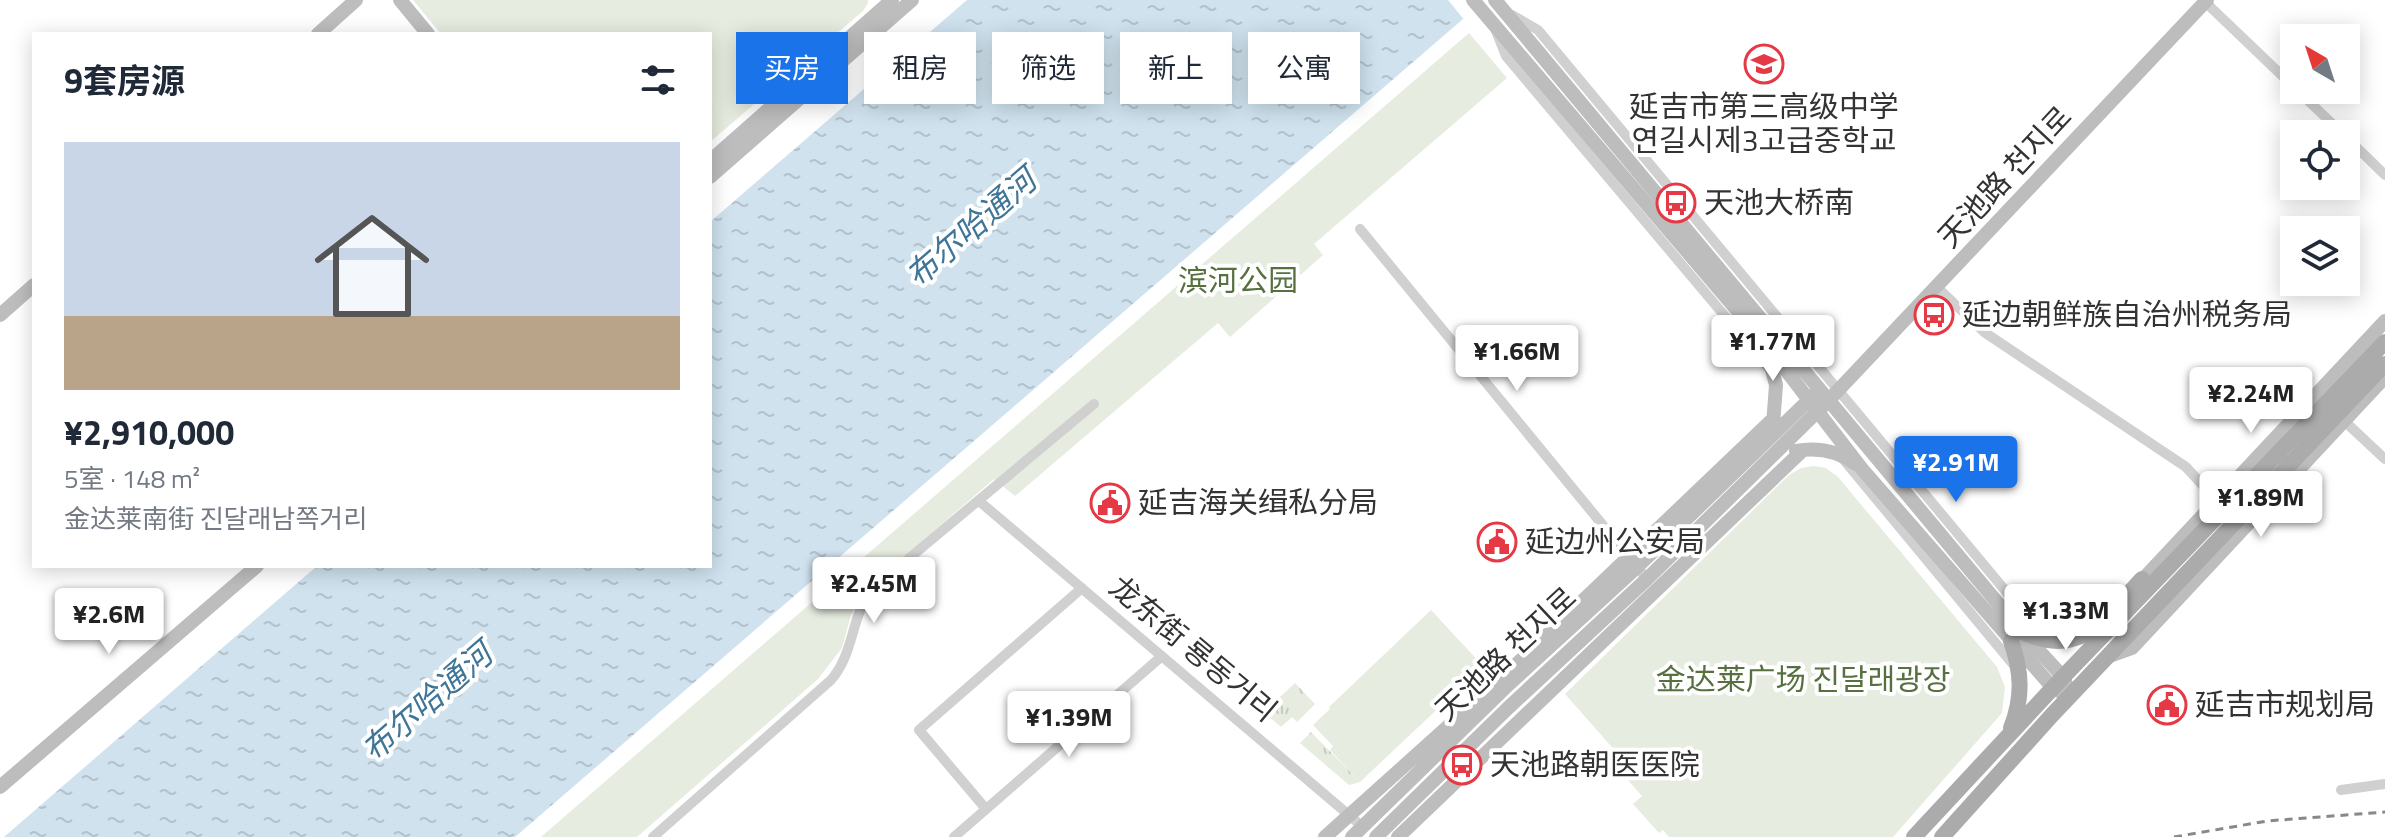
<!DOCTYPE html>
<html lang="zh">
<head>
<meta charset="utf-8">
<style>
	:root { --surface:#fff; --page:#f2f2f3; --text:#1f2937; --muted:#747a83; --accent:#1a73e8 }
	body { margin:0; font-family:"Titillium Web","Noto Sans SC","Noto Sans KR",sans-serif; background:var(--page); color:var(--text); height:100vh; display:flex; flex-direction:column; font-size:30px; white-space:nowrap }
	* { box-sizing:border-box; margin:0 }
	p { font-size:26px; color:var(--muted) }
	.icon { flex:none; width:44px; height:44px; fill:none; stroke:currentColor; stroke-width:2; stroke-linecap:round; stroke-linejoin:round }
	.map { position:relative; flex:1; overflow:hidden }
	.panel { position:absolute; left:32px; top:32px; width:680px; height:536px; display:flex; flex-direction:column; background:var(--surface); border-radius:0px; box-shadow:0 4px 20px #0003 }
	.panel>* { flex:none }
	.hud { position:absolute; left:736px; top:32px; width:760px; height:72px; display:flex; gap:16px }
	.needle { width:52px; rotate:321deg }
	.buttons { position:absolute; left:2280px; top:24px; display:grid; gap:16px }
	.buttons a { display:grid; place-items:center; width:80px; height:80px; border-radius:0px; background:var(--surface); box-shadow:0 4px 20px #0003; font-size:40px }
	.price { position:absolute; translate:-50% -68px; padding:0 18px; border-radius:8px; background:#fff; color:#222; font-size:26px; line-height:52px; filter:drop-shadow(0 2px 4px #0008) }
	.price::after { content:''; position:absolute; left:50%; top:48px; width:24px; height:18px; margin-left:-12px; background:inherit; clip-path:polygon(0 0,100% 0,50% 100%) }
	.price.active { background:var(--accent); color:#fff }
	ul { padding:0; list-style:none }
	li { display:grid; align-content:center; gap:16px; height:424px; padding:0 32px }
	li span { display:grid; place-items:center; height:248px; border-radius:0px; color:#555 }
	li>.icon { margin-inline-start:auto }
	span .icon { width:144px; height:144px; fill:#fffc; stroke-width:1 }
	li b { font-size:34px }
	h2 { display:flex; justify-content:space-between; align-items:center; height:96px; padding:0 32px; font-size:34px }
	.tag { padding:0 28px; border-radius:0px; background:var(--surface); box-shadow:0 4px 20px #0003; font-size:28px; line-height:72px }
	.tag.active { background:var(--accent); color:#fff }
	.map>svg:first-child { display:block }
</style>
</head>
<body>
<div class="map">
<svg width="2385" height="837" viewBox="0 0 2385 837">
	<defs>
		<pattern id="grass-tufts" width="24" height="20" patternUnits="userSpaceOnUse" patternTransform="scale(2)"><rect width="24" height="20" fill="#e6ecdf"/><path d="M3 7l-1-3M5 7V3M7 7l1-3M15 17l-1-3M17 17v-4M19 17l1-3" fill="none" stroke="#c6cbc0"/></pattern>
		<pattern id="water-ripples" width="26" height="14" patternUnits="userSpaceOnUse" patternTransform="scale(2)"><rect width="26" height="14" fill="#cfe2ee"/><path d="M2 4q2-2 4 0t4 0M15 11q2-2 4 0t4 0" fill="none" stroke="#b2c2cd"/></pattern>
	</defs>
	<rect width="100%" height="100%" fill="#fff"/>
	<!-- grass -->
	<path fill="url(#grass-tufts)" d="M1295,683L1315,704L1297,722L1292,717L1281,727L1258,707L1261,704L1267,709Z
		M1311,732L1360,782L1349,785L1300,743Z"/>
	<!-- park -->
	<path fill="#e6ecdf" d="M413,0H868V3L863,11L710,142V34H441Z
		M1469,33L1507,78L1314,244L1323,255L1230,337L1218,323L1015,496L994,479L864,591L851,615L842,648L818,679L637,837H541Z
		M1813,466L1826,468L1838,477L1997,667L2005,687L2002,713L1893,837H1669L1663,830L1659,833L1633,804L1642,796L1611,761L1618,754L1565,694L1789,475L1801,468Z
		M1431,610L1483,666L1360,782L1330,750L1333,746L1313,725L1330,709L1329,707Z"/>
	<!-- water -->
	<path fill="url(#water-ripples)" d="M967,0H1485L515,837H4L317,566H710V222Z"/>
	<!-- pier -->
	<path fill="#fff" d="M1448,0H1489L1466,22Z"/>
	<g fill="none" stroke-linecap="round" stroke-linejoin="round">
		<!-- street -->
		<path stroke="#d0d0d0" stroke-width="10" d="M2203,0L2294,87
			M1512,15L1538,30L2034,625L2048,638
			M1496,31L1506,56L1772,372
			M2297,90L2343,134
			M2346,137L2385,175
			M1360,229L1647,579
			M1937,287L1984,332L2186,467L2221,505
			M2339,416L2385,459
			M1844,460L2017,669
			M979,501L1363,827
			M2341,790L2385,784
			M986,809L919,730L1082,588
			M653,837L831,680C854,654 851,617 871,590L1094,404
			M954,837L1162,656"/>
		<!-- secondary -->
		<path stroke="#bdbdbd" stroke-width="14" d="M400,0L428,34
			M1473,0L1765,343L1862,469L2039,672L2053,688L2063,693
			M1495,0L2021,631L2063,677L2066,684
			M318,34L356,0
			M710,161L892,0
			M710,177L912,0
			M0,315L34,285
			M1767,351L1776,385L1773,425
			M1796,451C1818,447 1838,451 1856,464
			M2146,576L2385,321
			M2107,657L2132,648L2385,377
			M0,787L257,566
			M1325,837L1502,678L1774,418
			M1352,837L1509,684L1637,567L1817,392
			M1376,837L1508,708L1647,579L1829,400L2207,0
			M1398,837L1803,450"/>
		<!-- primary -->
		<path stroke="#ababab" stroke-width="16" d="M2021,631C2081,661 2105,618 2142,579
			M2011,728C2023,698 2022,672 2011,641
			M1914,837L2063,677L2385,342
			M1942,837L2052,715L2385,364"/>
		<!-- rail -->
		<path stroke="#888" stroke-width="3" stroke-dasharray="8 6" stroke-linecap="butt" d="M2174,837L2267,821L2385,812"/>
	</g>
	<!-- icons -->
	<defs>
		<symbol id="school-ring" viewBox="-11 -11 22 22"><circle r="9.5" fill="#fff" stroke="#e63946" stroke-width="1.5"/><path d="M0-5L7-2L0 1L-7-2ZM-4 1L0 2.5L4 1V4Q0 6-4 4Z" fill="#e63946"/></symbol>
		<symbol id="bus-ring" viewBox="-11 -11 22 22"><circle r="9.5" fill="#fff" stroke="#e63946" stroke-width="1.5"/><path d="M-5-6H5V4H4V6H2V4H-2V6H-4V4H-5ZM-3.5-4V0h7V-4ZM-3.5 1.2v1.5H-2V1.2ZM2 1.2v1.5H3.5V1.2Z" fill="#e63946"/></symbol>
		<symbol id="civic-ring" viewBox="-11 -11 22 22"><circle r="9.5" fill="#fff" stroke="#e63946" stroke-width="1.5"/><path d="M-.6-6.5H3V-4.5H.6V-3L4-1V1h2V6H-6V1h2V-1L-.6-3ZM-1.2 2.5V6h2.4V2.5Z" fill="#e63946"/></symbol>
	</defs>
	<g fill-rule="evenodd">
		<use href="#school-ring" x="1742" y="42" width="44" height="44"/>
		<use href="#bus-ring" x="1654" y="181" width="44" height="44"/>
		<use href="#bus-ring" x="1912" y="293" width="44" height="44"/>
		<use href="#civic-ring" x="1088" y="481" width="44" height="44"/>
		<use href="#civic-ring" x="1475" y="520" width="44" height="44"/>
		<use href="#civic-ring" x="2145" y="683" width="44" height="44"/>
		<use href="#bus-ring" x="1440" y="743" width="44" height="44"/>
	</g>
	<g text-anchor="middle" stroke-width="8" stroke-linejoin="round" paint-order="stroke">
		<!-- poi labels -->
		<g font-size="30" fill="#333" stroke="#fff" text-anchor="start">
			<text x="1764" y="117" text-anchor="middle">延吉市第三高级中学<tspan x="1764" dy="34">연길시제3고급중학교</tspan></text>
			<text x="1704" y="213">天池大桥南</text>
			<text x="1962" y="325">延边朝鲜族自治州税务局</text>
			<text x="1138" y="513">延吉海关缉私分局</text>
			<text x="1525" y="552">延边州公安局</text>
			<text x="2195" y="715">延吉市规划局</text>
			<text x="1490" y="775">天池路朝医医院</text>
		</g>
		<!-- street labels -->
		<g font-size="30" fill="#333" stroke="#fff">
			<text transform="translate(2005 177) rotate(-47)" y="10">天池路 천지로</text>
			<text transform="translate(1193 649) rotate(40)" y="10">龙东街 룡동거리</text>
			<text transform="translate(1506 654) rotate(-43)" y="10">天池路 천지로</text>
		</g>
		<!-- park labels -->
		<g font-size="30" fill="#56703f" stroke="#fff">
			<text x="1238" y="291">滨河公园</text>
			<text x="1803" y="690">金达莱广场 진달래광장</text>
		</g>
		<!-- water labels -->
		<g font-size="32" font-style="italic" fill="#3f7597" stroke="#fff">
			<text transform="translate(971 228) rotate(-41)" y="11">布尔哈通河</text>
			<text transform="translate(427 702) rotate(-41)" y="11">布尔哈通河</text>
		</g>
	</g>
</svg>
<div class="buttons">
<a><svg class="needle" viewBox="-14 -14 28 28"><path d="M0-13l5 13h-10z" fill="#e53935"/><path d="M0 13l5-13h-10z" fill="#747a83"/></svg></a>
<a><svg class="icon" aria-label="locate" viewBox="0 0 24 24"><circle cx="12" cy="12" r="6"/><path d="M12 2v4M12 18v4M2 12h4M18 12h4"/></svg></a>
<a><svg class="icon" aria-label="layers" viewBox="0 0 24 24"><path d="M12 4l9 5-9 5-9-5zM3 14l9 5 9-5"/></svg></a>
</div>
<b class="price" style="left:1773px;top:383px">¥1.77M</b>
<b class="price" style="left:1517px;top:393px">¥1.66M</b>
<b class="price" style="left:2251px;top:435px">¥2.24M</b>
<b class="price active" style="left:1956px;top:504px">¥2.91M</b>
<b class="price" style="left:2261px;top:539px">¥1.89M</b>
<b class="price" style="left:874px;top:625px">¥2.45M</b>
<b class="price" style="left:2066px;top:652px">¥1.33M</b>
<b class="price" style="left:109px;top:656px">¥2.6M</b>
<b class="price" style="left:1069px;top:759px">¥1.39M</b>
<div class="hud">
<a class="tag active">买房</a>
<a class="tag">租房</a>
<a class="tag">筛选</a>
<a class="tag">新上</a>
<a class="tag">公寓</a>
</div>
<section class="panel">
<h2>9套房源<svg class="icon" aria-label="filters" viewBox="0 0 24 24"><path d="M4 7h16M4 17h16"/><circle cx="9" cy="7" r="2"/><circle cx="15" cy="17" r="2"/></svg></h2>
<ul>
<li><span style="background:linear-gradient(#c9d6e8 70%,#b9a48a 0)"><svg class="icon" aria-label="home" viewBox="0 0 24 24"><path d="M3 11l9-7 9 7M6 9v11h12V9"/></svg></span><div><b>¥2,910,000</b><p>5室 · 148 m²</p><p>金达莱南街 진달래남쪽거리</p></div></li>
</ul>
</section>
</div>
</body>
</html>
